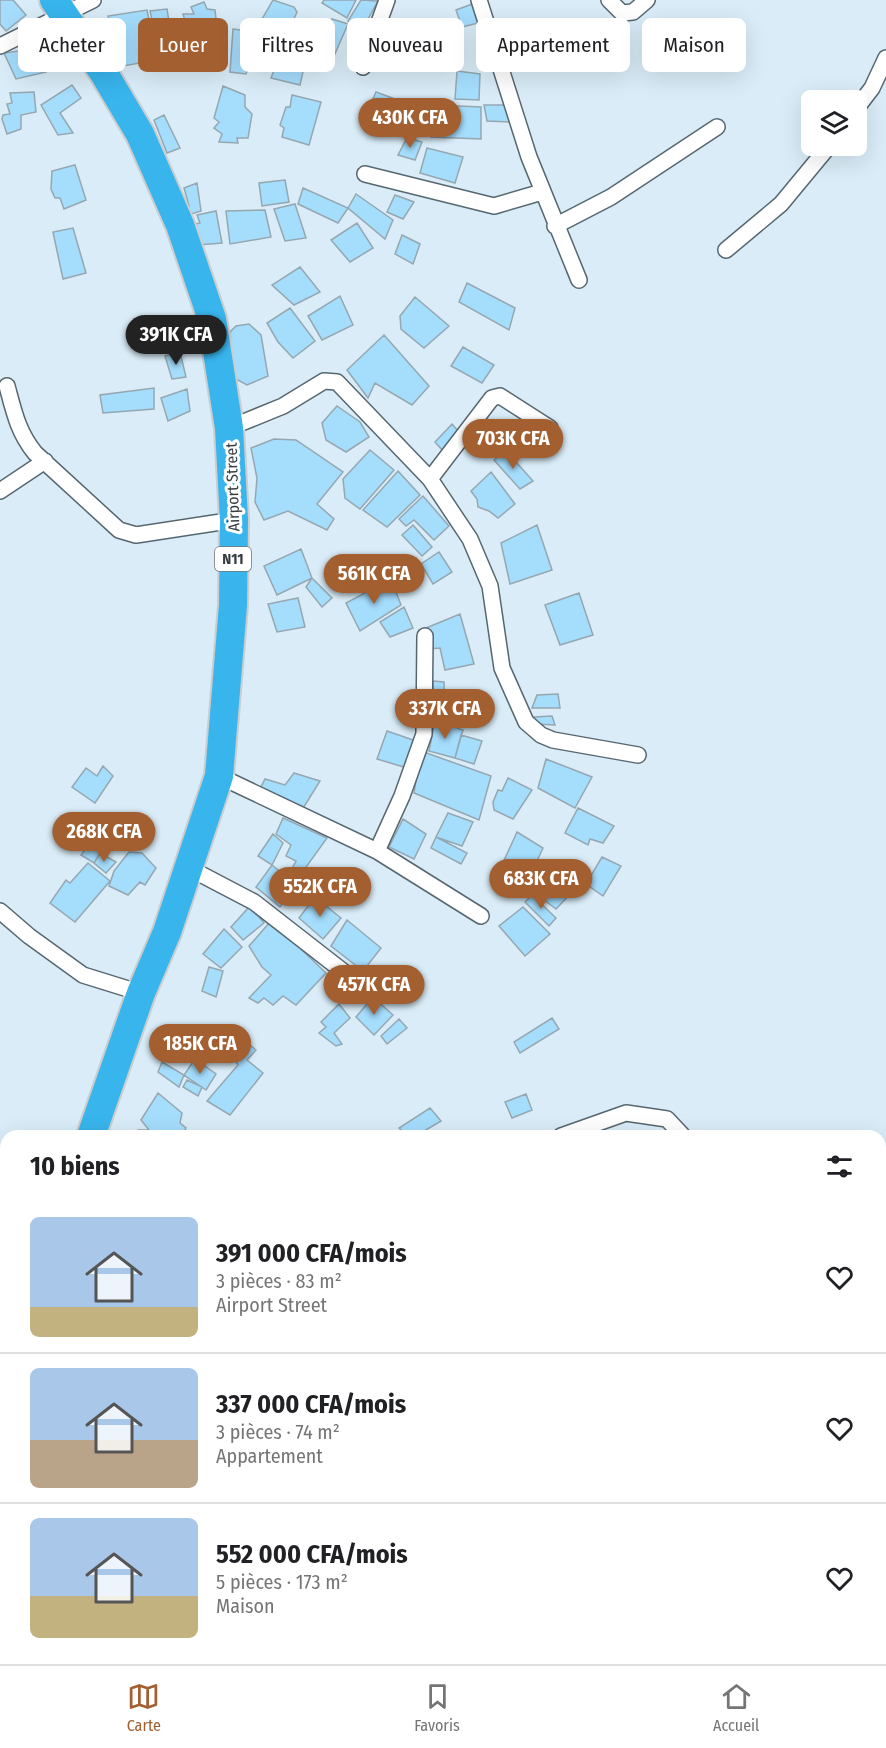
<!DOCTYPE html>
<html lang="fr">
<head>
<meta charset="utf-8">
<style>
	:root { --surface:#fff; --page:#f2f2f2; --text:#202124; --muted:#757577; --line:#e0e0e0; --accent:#a35f30 }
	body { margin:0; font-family:"Fira Sans Condensed",sans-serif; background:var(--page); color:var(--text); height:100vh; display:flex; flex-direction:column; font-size:22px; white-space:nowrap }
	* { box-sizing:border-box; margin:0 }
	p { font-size:20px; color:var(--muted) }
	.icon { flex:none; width:33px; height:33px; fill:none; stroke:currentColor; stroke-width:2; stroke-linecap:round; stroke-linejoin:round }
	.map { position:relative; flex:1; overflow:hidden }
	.details { position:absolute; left:0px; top:1130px; width:886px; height:536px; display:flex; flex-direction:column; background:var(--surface); border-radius:18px 18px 0 0; box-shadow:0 6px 24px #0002 }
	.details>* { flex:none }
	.hud { position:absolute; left:18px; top:18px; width:850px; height:54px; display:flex; gap:12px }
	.tools { position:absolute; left:801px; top:90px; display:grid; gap:12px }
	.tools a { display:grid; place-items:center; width:66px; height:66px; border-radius:9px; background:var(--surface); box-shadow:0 6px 24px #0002; font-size:30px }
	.price { position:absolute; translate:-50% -51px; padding:0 14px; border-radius:21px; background:var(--accent); color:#fff; font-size:20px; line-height:39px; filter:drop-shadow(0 2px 3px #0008) }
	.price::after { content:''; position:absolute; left:50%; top:36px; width:18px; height:14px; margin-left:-9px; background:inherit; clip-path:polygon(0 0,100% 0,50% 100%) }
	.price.selected { background:#222; color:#fff }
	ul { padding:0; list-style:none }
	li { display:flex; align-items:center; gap:18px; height:150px; padding:0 30px }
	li+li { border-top:2px solid var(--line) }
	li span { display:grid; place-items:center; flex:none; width:168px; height:120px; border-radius:9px; color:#555 }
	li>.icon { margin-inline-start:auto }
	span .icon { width:72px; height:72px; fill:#fffc; stroke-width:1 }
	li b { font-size:26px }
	h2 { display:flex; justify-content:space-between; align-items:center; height:72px; padding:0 30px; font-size:26px }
	.pill { padding:0 21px; border-radius:9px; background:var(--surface); box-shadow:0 6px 24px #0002; font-size:21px; line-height:54px }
	.pill.selected { background:var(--accent); color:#fff }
	.menu { display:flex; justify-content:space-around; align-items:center; height:84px; border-top:2px solid var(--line); background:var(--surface); font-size:16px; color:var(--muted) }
	.menu a { display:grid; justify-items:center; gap:3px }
	.menu .selected { color:var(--accent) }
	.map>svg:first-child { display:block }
</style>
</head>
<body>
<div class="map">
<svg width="886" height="1664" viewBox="0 0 886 1664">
	<rect width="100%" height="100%" fill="#d9ecf7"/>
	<!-- building -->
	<path fill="#a5ddfd" stroke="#95a7b1" stroke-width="1.5" d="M0,0H13L26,15L6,31L0,24Z
		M273,0L294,7L297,12L290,28L281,31L261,21Z
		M324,0H356L347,18L322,3Z
		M361,0L378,1L362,30L348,21Z
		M204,2L207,9L215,10L218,35L190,38L183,14H194L191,7Z
		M475,3L482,22L462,27L456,10Z
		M167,9L175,58H160L150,11Z
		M147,10L157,60L123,66L108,16Z
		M332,19L348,24L334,56L321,50Z
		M233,29L255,32L275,42L274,50L256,48L246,74L230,72Z
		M450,30L459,31V48L448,44Z
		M32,49L46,72L16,79L4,53Z
		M281,52L306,58L300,85L271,78Z
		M457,71L480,74L479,100L455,99Z
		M72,85L81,98L60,113L73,133L58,135L41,105Z
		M223,86L245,95V107L252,114L248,138H237L238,143L219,142L222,134L214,128L219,122L214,118Z
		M34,92L36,112L21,115V129L7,134L2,119L3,115L10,114L7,104L12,103L10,93Z
		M376,92L395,99L387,120L367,112Z
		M292,95L321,102L309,145L282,137L284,128L280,125L286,107H290Z
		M435,105L481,107V139L431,137Z
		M484,105H507L512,122L487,121Z
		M164,115L180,148L167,153L154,120Z
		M407,138L422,142L415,160L398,155Z
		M427,148L463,157L455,183L420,173Z
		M75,165L86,200L64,209L60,198H55L51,189L52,171Z
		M285,180L289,202L262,206L259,183Z
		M197,183L201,211L188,215L186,207L189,206L184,188Z
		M303,188L348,208L338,223L298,204Z
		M356,194L393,220L385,239L348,208Z
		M395,195L414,202L403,219L387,212Z
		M295,204L306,238L285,241L274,209Z
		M265,210L271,237L230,244L226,211Z
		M216,211L222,243L198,245L195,224L200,223L197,215Z
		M357,223L373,248L350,262L331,240Z
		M73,228L86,273L63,279L53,232Z
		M402,235L420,244L413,264L395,254Z
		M300,267L320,292L294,305L272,285Z
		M467,283L515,308L509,330L459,302Z
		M340,296L353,325L322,340L308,316Z
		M415,297L449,326L424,348L401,329L400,316Z
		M290,308L315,341L293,358L278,342L267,323Z
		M249,324L261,335L268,376L247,385L234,378L227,335L236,326Z
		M384,335L429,386L412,405L375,383L368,398L347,370Z
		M463,347L494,365L482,383L451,366Z
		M180,352L186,377L172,379L165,356Z
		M154,388V409L103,413L100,395Z
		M187,389L190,411L168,421L161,398Z
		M337,406L360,422L369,437L346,452L326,440L322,423Z
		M452,424L459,432L444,452L435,442Z
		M274,439L296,440L343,472L317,504L334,519L327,530L288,511L264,520L255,502L257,478L251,448Z
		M370,450L394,470L360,509L345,498L343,479Z
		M506,451L533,481L520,489L494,460Z
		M398,471L420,495L387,527L363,510Z
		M491,472L515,504L498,518L489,511L478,507L477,499L471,491Z
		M423,496L449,526L434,540L414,520L406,526L399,519Z
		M413,525L432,547L422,556L402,535Z
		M537,525L552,570L510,584L501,543Z
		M301,549L312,578L277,595L264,566Z
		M439,552L452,572L433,584L421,564Z
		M312,578L332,598L322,607L306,587Z
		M391,579L401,605L360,631L346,603Z
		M579,593L593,635L560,645L545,605Z
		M298,598L305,627L277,632L268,604Z
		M404,607L413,628L390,637L380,622Z
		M460,614L474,664L445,670L440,648L429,649L426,628Z
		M433,681L444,682L445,719L435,721Z
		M558,694L560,708H532L537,695Z
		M552,716L555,725L535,724L534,717Z
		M435,721L463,730L455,758L429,751Z
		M387,731L416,741L407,768L377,759Z
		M461,735L482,741L474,764L455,758Z
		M421,751L491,776L479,820L414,793Z
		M546,759L592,777L575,808L538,788Z
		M103,766L113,776L95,803L72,787L86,768L97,776Z
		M294,773L320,781L302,810L259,791L265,779L285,785Z
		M508,778L532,790L513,819L494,810L493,802L498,790L502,791Z
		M578,808L614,826L603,843L590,839L588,845L565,833Z
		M448,813L473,822L462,846L436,837Z
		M283,818L327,838L296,881L288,876L296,861L286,856L291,845L276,834Z
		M403,819L426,834L414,859L389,847Z
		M99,831L109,839L94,863L81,855Z
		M84,832L92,840L86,848L76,839Z
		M517,832L543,848L527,882L501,867Z
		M273,834L283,843L272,865L258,856Z
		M436,837L467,853L461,864L431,848Z
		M129,852L142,853L156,868L145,885L140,882L128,895L109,886L114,871Z
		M100,853L116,862L106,873L94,863Z
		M602,857L621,866L603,896L586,884Z
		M88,863L110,881L75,922L50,903L66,880L70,883Z
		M272,865L296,885L280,907L256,887Z
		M554,871L576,888L556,909L535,893Z
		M532,895L556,918L549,926L525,902Z
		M315,897L341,918L323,939L299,918Z
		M250,906L264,923L243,940L231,927Z
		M523,907L550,934L525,956L499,926Z
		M347,920L381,948L363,971L331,946Z
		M270,922L301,946L302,950L326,973L296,1005L283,996L273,1005L264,998L258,1003L249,998L271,975L262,967L249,946Z
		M224,929L242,947L221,968L203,954Z
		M209,967L223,971L216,997L202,991Z
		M373,997L393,1015L374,1035L356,1017Z
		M339,1004L350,1018L334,1033L342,1044L336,1046L319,1033L326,1027L321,1022Z
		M552,1018L559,1029L520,1053L514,1042Z
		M399,1019L407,1028L387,1044L381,1036Z
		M233,1031L256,1050L247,1060L263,1073L230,1115L207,1101L238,1065L229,1050L220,1044Z
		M195,1059L216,1074L206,1090L184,1075Z
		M162,1062L184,1075L179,1087L158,1072Z
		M187,1080L202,1087L198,1096L183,1087Z
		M158,1093L182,1113L180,1123L186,1128L181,1136H134L138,1130H149L141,1120Z
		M526,1094L532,1110L512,1118L505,1102Z
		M430,1108L441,1121L416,1136H408L399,1128Z"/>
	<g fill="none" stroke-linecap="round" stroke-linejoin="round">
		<defs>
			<path id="street" d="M479,0L529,157L579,280
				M609,0L622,13L633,12L647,0
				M0,46L93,0
				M363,67L387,0
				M856,109L872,88L886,58
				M365,174L494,206L542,192
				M555,226L611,197L717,127
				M726,250L781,204L829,146
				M7,386C14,412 18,432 35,453L119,530L136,535L234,520
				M229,428L283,406L324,381L337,382L430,479L470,539L490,586L502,668L526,722L541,735L553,740L638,755
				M430,479L492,398L500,396L550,428
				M0,491L45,461
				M219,776L377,851L481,916
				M377,851L402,796L424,734L425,636
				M189,868L254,902L367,990
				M0,911L29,936L83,975L141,993
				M561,1136L626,1113L667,1119L683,1136
				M0,1176H6
				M496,1659V1664
				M661,1659V1664
				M812,1659L813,1664
				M384,1664V1659"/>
			<path id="highway" d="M54,0L105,75L140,134L180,225L212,319L229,428L234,520L233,605L219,776L167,932L141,993L91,1136
				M0,1397L6,1379
				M0,1497L6,1541
				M38,1659L40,1664"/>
		</defs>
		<!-- street casing -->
		<use href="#street" stroke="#566770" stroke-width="18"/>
		<!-- highway casing -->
		<use href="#highway" stroke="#cbcdce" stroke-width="32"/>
		<!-- street -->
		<use href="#street" stroke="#fff" stroke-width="15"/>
		<!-- highway -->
		<use href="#highway" stroke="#38b5ed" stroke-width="28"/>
	</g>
	<g text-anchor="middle" stroke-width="6" stroke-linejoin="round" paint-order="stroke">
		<!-- shield labels -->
		<rect fill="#fff" stroke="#72777a" stroke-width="1.5" x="215" y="547" width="36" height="24" rx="4.5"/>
		<g font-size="15" font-weight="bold" fill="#363d41">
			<text x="233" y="564">N11</text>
		</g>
		<!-- street labels -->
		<g font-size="16" fill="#363d41" stroke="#fff">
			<text transform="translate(232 487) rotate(-92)" y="6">Airport Street</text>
		</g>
	</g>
</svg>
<div class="tools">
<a><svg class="icon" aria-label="layers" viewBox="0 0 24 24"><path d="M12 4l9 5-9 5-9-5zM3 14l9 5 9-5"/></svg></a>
</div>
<b class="price" style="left:410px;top:149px">430K CFA</b>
<b class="price selected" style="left:176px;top:366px">391K CFA</b>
<b class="price" style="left:513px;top:470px">703K CFA</b>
<b class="price" style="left:374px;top:605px">561K CFA</b>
<b class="price" style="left:445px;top:740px">337K CFA</b>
<b class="price" style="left:104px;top:863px">268K CFA</b>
<b class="price" style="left:541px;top:910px">683K CFA</b>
<b class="price" style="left:320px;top:918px">552K CFA</b>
<b class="price" style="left:374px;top:1016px">457K CFA</b>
<b class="price" style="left:200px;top:1075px">185K CFA</b>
<div class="hud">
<a class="pill">Acheter</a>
<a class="pill selected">Louer</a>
<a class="pill">Filtres</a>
<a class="pill">Nouveau</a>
<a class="pill">Appartement</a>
<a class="pill">Maison</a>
</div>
<section class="details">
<h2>10 biens<svg class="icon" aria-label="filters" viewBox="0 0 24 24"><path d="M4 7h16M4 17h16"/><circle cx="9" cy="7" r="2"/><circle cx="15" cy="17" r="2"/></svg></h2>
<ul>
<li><span style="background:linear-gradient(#a9c7e8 75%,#c2b280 0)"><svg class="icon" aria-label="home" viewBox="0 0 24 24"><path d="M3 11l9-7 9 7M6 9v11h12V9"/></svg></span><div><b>391 000 CFA/mois</b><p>3 pièces · 83 m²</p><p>Airport Street</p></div><svg class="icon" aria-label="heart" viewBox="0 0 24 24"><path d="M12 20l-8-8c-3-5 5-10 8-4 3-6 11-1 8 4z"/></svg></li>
<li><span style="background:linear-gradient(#a9c7e8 60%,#b9a48a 0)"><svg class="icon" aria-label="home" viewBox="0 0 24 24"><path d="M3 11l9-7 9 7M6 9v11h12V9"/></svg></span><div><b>337 000 CFA/mois</b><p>3 pièces · 74 m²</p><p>Appartement</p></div><svg class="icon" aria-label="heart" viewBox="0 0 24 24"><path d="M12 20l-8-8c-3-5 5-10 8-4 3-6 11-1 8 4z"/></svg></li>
<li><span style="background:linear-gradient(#a9c7e8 65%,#c2b280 0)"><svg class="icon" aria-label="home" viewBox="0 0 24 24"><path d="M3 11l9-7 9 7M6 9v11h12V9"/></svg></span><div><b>552 000 CFA/mois</b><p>5 pièces · 173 m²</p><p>Maison</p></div><svg class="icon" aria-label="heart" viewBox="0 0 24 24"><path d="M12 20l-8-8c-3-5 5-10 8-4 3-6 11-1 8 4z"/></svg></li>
</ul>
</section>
</div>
<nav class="menu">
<a class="selected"><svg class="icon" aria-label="map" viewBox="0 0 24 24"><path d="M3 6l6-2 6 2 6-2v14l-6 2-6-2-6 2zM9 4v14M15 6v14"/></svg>Carte</a>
<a><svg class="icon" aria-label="saved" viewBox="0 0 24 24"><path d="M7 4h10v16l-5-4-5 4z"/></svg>Favoris</a>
<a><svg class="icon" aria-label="home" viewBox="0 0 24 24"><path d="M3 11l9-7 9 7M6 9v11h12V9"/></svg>Accueil</a>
</nav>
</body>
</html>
